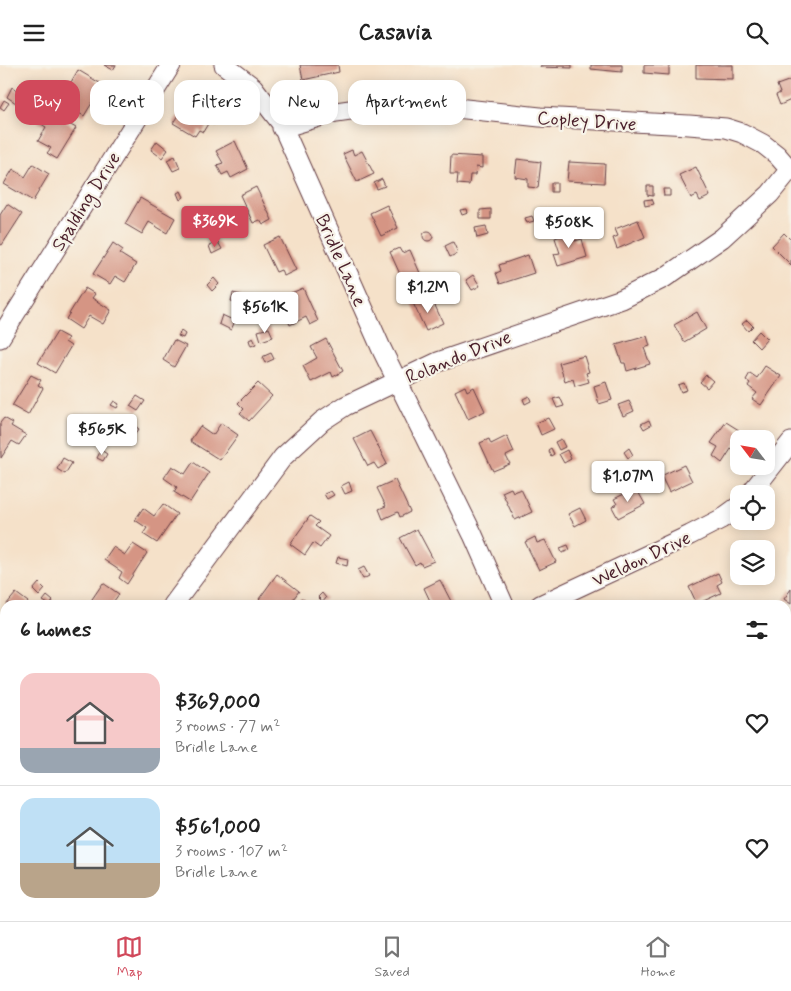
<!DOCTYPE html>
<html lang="en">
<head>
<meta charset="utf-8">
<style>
	:root { --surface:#fff; --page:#f6f6f6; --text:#222; --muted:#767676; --line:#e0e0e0; --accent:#d1495b }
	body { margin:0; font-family:Mynerve,sans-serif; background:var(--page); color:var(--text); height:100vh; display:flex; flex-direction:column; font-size:19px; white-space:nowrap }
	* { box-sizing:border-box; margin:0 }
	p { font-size:16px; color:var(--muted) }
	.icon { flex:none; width:28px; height:28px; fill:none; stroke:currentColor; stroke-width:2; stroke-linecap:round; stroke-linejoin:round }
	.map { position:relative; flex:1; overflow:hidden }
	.side { position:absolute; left:0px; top:535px; width:791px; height:321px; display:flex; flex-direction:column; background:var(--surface); border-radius:15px 15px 0 0; box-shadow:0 2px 12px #0003 }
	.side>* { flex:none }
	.hud { position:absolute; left:15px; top:15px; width:500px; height:45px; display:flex; gap:10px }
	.needle { width:32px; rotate:301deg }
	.fabs { position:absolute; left:730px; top:365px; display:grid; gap:10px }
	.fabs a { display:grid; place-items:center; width:45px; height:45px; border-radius:10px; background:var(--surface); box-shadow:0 2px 12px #0003; font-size:25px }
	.price { position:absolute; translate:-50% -42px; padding:0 11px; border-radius:5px; background:#fff; color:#222; font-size:16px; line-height:32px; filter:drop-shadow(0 1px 2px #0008) }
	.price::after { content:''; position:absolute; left:50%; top:30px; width:15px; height:11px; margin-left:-8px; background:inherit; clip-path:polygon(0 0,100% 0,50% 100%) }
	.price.selected { background:var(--accent); color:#fff }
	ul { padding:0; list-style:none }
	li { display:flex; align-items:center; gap:15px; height:125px; padding:0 20px }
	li+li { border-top:1px solid var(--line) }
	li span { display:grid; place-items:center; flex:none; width:140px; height:100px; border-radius:15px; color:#555 }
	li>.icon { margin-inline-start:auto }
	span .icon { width:60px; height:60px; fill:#fffc; stroke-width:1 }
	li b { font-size:21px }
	h2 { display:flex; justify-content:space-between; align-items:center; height:60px; padding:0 20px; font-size:21px }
	.chip { padding:0 18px; border-radius:15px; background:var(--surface); box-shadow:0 2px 12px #0003; font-size:18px; line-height:45px }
	.chip.selected { background:var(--accent); color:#fff }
	header { display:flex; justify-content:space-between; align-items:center; height:65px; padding:0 20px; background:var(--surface); font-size:22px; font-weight:800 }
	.dock { display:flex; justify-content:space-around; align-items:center; height:70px; border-top:1px solid var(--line); background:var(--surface); font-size:14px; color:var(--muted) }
	.dock a { display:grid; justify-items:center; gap:2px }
	.dock .selected { color:var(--accent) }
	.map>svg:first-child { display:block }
</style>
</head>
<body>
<header><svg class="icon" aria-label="menu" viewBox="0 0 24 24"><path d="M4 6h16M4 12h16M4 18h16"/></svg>Casavia<svg class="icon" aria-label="search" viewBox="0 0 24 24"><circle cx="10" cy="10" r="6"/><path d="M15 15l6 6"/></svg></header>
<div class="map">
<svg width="791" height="856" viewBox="0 0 791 856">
	<rect width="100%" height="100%" fill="#f7f3e8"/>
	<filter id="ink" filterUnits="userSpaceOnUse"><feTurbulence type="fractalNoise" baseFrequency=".02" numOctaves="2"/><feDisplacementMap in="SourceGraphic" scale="10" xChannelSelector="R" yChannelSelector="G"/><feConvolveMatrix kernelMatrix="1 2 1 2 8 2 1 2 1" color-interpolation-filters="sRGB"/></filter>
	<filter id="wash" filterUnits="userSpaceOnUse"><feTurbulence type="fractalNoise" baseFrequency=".0096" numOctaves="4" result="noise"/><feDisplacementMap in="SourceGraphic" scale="20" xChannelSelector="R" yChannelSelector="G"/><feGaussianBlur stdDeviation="1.12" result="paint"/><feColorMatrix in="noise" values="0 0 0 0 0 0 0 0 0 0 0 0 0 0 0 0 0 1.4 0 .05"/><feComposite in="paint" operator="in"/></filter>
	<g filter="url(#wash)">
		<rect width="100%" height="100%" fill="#f5e1c9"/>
		<g id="blocks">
			<!-- building -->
			<path fill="#d59584" d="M104,0H116L113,5Z
				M300,0H338L339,7L303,15Z
				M541,0H572V3L540,2Z
				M591,0H622V7L591,4Z
				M644,0H669V10L644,8Z
				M696,0H733V14L696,13Z
				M78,5L103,20L84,51L75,46L78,40L63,31Z
				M791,15V35L780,40L776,30L780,28L777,20Z
				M12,22L22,28L16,38L7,32Z
				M190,31L221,50L214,60L209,57L203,67L199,65L195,71L173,58Z
				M4,35L9,38L4,45L0,42Z
				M45,45L76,63L57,94L47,88L51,83L38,76L46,62L38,57Z
				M157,76L168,85L162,93L151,85Z
				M235,76L248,104L231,113L228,107L222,110L217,100L223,98L216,86Z
				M352,85L354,90L362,86L374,109L357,117L343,89Z
				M451,90L482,92V103L476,102L475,110H470L469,120L457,119L458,109H450Z
				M175,91L180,103L173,106L167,95Z
				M517,94L541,97L538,123L528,122V114L515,112Z
				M569,97L605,99L604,118L567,116Z
				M33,99L49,109L33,136L4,119L13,104L25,112Z
				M696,102L710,131L700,136L697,130L691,133L679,110Z
				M382,114L385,121L377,124L374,118Z
				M551,118H557V127H551Z
				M647,121H653V131L647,130Z
				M256,122L272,155L263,160L260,155L253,158L240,130Z
				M663,124H670V131H664Z
				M181,126L184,132L180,135L177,128Z
				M140,133L175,153L167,168L149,157L142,169L125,159Z
				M652,134L654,139L645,141L644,135Z
				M7,139L22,149L2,180L0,179V150Z
				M387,140L398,163L381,171L370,148Z
				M467,144L468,148L462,150L460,145Z
				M491,144V154H480V145Z
				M532,151L534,156L527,158L525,153Z
				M638,155L645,172L617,184L613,173L618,171L615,164Z
				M486,161L488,170L477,173L475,163Z
				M423 171a5 5 0 1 1 10 0a5 5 0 1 1-10 0Z
				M573,167L575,176L582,174L587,192L558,201L554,189L560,188L555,173Z
				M784,168L791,175V200L772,181Z
				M280,172L296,205L284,211L281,205L276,207L263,180Z
				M218,177L222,184L212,189L209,181Z
				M453,177L458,188L450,192L445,181Z
				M113,178L123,185L120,189L136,199L125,217L115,211L110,219L93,209Z
				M399,183L402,188L410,185L420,208L403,216L390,187Z
				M528,190L534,208L500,219L496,208L501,206L499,200Z
				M473,210L480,221L472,225L466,215Z
				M214,213L219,219L212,226L207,220Z
				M85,223L95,229L92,233L111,245L103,259L89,251L81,264L66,254Z
				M303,223L318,256L310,260L306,252L290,260L280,237L289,233L287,230Z
				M233,228L240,230L239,238L231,236Z
				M423,233L425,237L432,234L443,258L426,266L413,238Z
				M697,247L706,264L684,277L674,260Z
				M222,250L235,256L231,265L219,259Z
				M747,255L753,261L748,266L742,259Z
				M269,263L273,272L261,276L258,266Z
				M181,266L185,269L183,273L178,271Z
				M759,266L767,274L759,283L751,275Z
				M57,267L68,273L65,277L71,281L55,308L38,298Z
				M647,271L650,281L644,283L650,299L627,306L625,298H622L616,280Z
				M253,273L256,279L251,281L249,275Z
				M326,274L343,306L333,312L331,307L311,317L303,301L317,293L311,282Z
				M174,275L186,281L174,302L163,295Z
				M271,288L274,294L265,298L262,292Z
				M584,291L589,307L586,308L589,317L575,321L573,314L565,317L559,298Z
				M765,301L781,311L761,340L752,334L757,328L748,321L750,318L746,315L750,308L757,313Z
				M31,310L41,315L38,320L43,323L28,350L12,341Z
				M706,310L713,316L707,323L700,317Z
				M606,317L612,335L599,339L594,321Z
				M258,318L272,331L249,356L240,348L244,344L238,338Z
				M684,318L687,325L681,327L678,320Z
				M465,321L467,326L474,322L485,346L468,354L455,326Z
				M137,331L145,336L138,346L130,341Z
				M529,331L531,336L525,339L523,334Z
				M560,332L564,341L557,343L553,334Z
				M114,336L119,339L117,343L111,340Z
				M629,336L634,346L623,351L618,340Z
				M4,353L13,358L11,361L26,370L19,380L12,376L1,393L0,358Z
				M548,353L554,364L541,370L536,358Z
				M649,355L651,360L644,364L641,359Z
				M128,356L139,364L132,373L122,365Z
				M726,357L742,367L722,398L713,391L718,382L711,378Z
				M221,358L238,370L220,395L190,376L200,361L213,370Z
				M94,361L102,366L98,372L90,367Z
				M370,366L387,399L378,404L374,398L368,401L354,374Z
				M507,371L514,387L506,391L510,399L493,406L480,378L489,374L491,379Z
				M561,374L565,382L559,385L555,377Z
				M551,383L554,389L551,391L548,385Z
				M629,383L633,390L628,393L624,387Z
				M101,385L107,389L103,396L97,393Z
				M567,385L571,394L564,398L559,389Z
				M63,393L72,398L65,409L57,404Z
				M193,397L209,408L190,437L174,427L177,422L164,413L172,401L185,409Z
				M684,400L692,416L669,427L661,411Z
				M395,415L410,447L400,452L398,447L383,454L379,444L386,441L377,423Z
				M349,417L352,426L345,429L341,421Z
				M511,423L513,427L521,424L532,447L515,455L502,427Z
				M636,423L645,439L618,453L612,442L617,439L614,434Z
				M331,426L334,430L327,434L324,429Z
				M163,439L177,449L157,478L143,469L147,463L135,455L143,443L154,451Z
				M580,443L586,455L575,461L568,449Z
				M310,451L319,457L315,461L329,471L320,483L313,478L305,490L290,479Z
				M417,464L434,496L422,501L420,497L415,500L400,473Z
				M535,472L537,478L545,475L556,497L539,505L525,477Z
				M133,479L147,488L127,519L119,513L122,507L104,495L113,482L125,490Z
				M568,480L570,485L562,488L560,483Z
				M338,492L348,494L347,501L336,498Z
				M364,502L369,511L363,514L358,505Z
				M718,508L722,517L717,520L721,528L697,539L689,522Z
				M277,509L299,526L291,537L295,540H267L259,534Z
				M440,515L453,540H432L424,523Z
				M39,518L45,524L39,531L33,525Z
				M103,518L119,529L111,540H88Z
				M791,524V539L784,534Z
				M16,528L28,537L26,540H6Z
				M322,528L326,533L323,537L318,532Z
				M47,531L53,536L50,540L43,536Z
				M301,533L306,536L303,540H296Z
				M4,608L5,617L3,619L0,611Z
				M0,628L5,634V650L0,655Z
				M786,698L791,701L786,710Z
				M5,827V846L0,841V832Z
				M115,851H133L129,856H121Z
				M136,851L142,856H132Z
				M285,851H305L302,856H292Z
				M447,851H449L455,856H443Z
				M589,851H613L610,856H586Z"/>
		</g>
	</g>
	<g filter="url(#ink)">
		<use href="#blocks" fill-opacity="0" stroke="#643c43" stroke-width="1"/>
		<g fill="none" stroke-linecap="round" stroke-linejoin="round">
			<defs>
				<path id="minor" d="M224,0L253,22L281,58L382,285L473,470L504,540
					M282,63L336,47L392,39L428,40L540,52L689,60L726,63L742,68L763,79L777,90L791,106
					M0,273L171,0
					M750,429L791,377
					M173,540L283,392L322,356L345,341L438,297L622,234L664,213L722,173L770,129L791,103
					M540,540L690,470L721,454L739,441
					M0,721L5,716
					M786,788L791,791
					M220,856L224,851
					M527,856L531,851"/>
				<path id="major" d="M786,849L791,842"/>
			</defs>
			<!-- minor casing -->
			<use href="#minor" stroke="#643c43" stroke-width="21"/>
			<!-- major casing -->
			<use href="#major" stroke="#643c43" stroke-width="26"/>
			<!-- minor -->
			<use href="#minor" stroke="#fff" stroke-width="19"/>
			<!-- major -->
			<use href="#major" stroke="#f9bc8a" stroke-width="24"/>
		</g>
	</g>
	<g text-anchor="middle" stroke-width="4.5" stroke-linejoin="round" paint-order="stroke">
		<!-- street labels -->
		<g font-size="19" fill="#4a1f2b" stroke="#f7f3e8">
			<text transform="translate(587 55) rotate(4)" y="7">Copley Drive</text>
			<text transform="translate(85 136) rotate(-58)" y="7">Spalding Drive</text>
			<text transform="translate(342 195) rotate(66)" y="7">Bridle Lane</text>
			<text transform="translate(458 291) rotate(-22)" y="7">Rolando Drive</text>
			<text transform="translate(641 493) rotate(-25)" y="7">Weldon Drive</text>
		</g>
	</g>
</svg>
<div class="fabs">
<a><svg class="needle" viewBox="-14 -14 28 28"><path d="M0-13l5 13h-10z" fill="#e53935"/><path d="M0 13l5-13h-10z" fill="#767676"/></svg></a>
<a><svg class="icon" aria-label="locate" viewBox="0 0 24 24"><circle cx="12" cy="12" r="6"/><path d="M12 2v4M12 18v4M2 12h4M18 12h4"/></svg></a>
<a><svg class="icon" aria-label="layers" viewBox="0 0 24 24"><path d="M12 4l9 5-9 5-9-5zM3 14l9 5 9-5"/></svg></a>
</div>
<b class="price selected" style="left:215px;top:183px">$369K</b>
<b class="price" style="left:569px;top:184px">$508K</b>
<b class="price" style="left:428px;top:249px">$1.2M</b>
<b class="price" style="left:265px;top:269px">$561K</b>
<b class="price" style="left:102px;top:391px">$565K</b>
<b class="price" style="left:628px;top:438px">$1.07M</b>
<div class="hud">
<a class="chip selected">Buy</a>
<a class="chip">Rent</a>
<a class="chip">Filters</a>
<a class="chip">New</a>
<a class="chip">Apartment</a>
</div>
<section class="side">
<h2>6 homes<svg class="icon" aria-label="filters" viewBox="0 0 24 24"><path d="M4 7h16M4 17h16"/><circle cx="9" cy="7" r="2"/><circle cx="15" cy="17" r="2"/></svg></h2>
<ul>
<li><span style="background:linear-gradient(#f6c9c9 75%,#9aa5b1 0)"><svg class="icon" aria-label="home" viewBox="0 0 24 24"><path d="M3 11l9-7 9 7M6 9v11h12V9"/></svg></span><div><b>$369,000</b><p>3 rooms · 77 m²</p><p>Bridle Lane</p></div><svg class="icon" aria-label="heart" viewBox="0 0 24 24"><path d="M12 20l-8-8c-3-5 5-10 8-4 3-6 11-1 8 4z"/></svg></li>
<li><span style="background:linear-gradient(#bfe0f5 65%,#b9a48a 0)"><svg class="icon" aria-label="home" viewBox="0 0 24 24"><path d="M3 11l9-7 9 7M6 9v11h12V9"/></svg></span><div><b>$561,000</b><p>3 rooms · 107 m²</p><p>Bridle Lane</p></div><svg class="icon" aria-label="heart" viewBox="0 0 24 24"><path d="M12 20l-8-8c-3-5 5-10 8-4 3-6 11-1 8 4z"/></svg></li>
</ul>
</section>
</div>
<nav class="dock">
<a class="selected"><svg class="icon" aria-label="map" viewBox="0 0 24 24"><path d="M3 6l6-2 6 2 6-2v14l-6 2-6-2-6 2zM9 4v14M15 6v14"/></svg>Map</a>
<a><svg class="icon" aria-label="saved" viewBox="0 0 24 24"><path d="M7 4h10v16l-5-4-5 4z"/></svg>Saved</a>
<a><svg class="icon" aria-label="home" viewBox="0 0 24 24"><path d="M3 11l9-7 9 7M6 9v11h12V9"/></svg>Home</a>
</nav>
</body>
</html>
